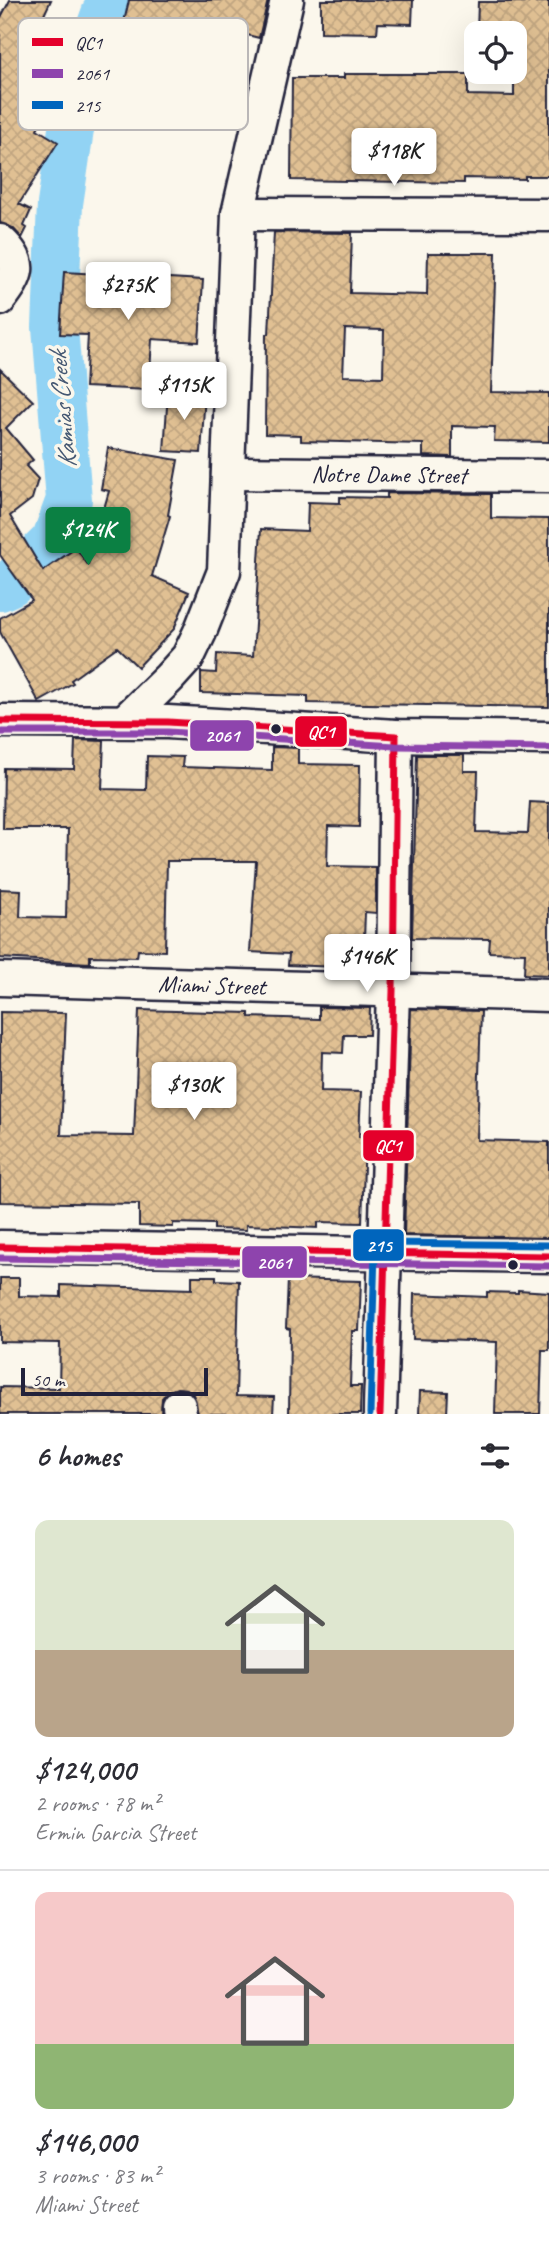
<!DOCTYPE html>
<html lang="en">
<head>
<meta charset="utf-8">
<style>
	:root { --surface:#fff; --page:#f2f2f3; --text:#2b2b33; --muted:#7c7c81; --line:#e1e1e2; --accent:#0b8043 }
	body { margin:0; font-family:Caveat,sans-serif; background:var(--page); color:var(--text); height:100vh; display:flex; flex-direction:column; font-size:26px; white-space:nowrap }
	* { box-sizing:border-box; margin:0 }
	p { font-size:23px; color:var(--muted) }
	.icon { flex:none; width:38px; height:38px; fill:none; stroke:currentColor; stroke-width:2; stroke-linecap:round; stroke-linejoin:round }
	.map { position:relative; height:1414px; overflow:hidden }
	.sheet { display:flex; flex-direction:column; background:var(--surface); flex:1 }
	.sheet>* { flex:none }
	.controls { position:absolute; left:464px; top:21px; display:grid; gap:14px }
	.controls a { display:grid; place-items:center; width:63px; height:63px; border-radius:14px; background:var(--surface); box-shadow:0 7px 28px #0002; font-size:35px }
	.scale { position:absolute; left:21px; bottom:18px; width:187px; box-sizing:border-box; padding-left:7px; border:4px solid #22223b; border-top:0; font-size:19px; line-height:24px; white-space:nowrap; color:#22223b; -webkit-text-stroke:5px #fbf7ec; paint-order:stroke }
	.price { position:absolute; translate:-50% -60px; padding:0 16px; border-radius:7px; background:#fff; color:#222; font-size:23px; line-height:46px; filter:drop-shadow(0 2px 4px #0008) }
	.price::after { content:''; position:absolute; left:50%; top:42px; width:21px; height:16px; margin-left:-10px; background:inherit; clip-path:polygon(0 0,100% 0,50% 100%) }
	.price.current { background:var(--accent); color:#fff }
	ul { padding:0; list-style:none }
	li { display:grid; align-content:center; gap:14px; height:371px; padding:0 35px }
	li+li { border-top:2px solid var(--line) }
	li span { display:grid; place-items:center; height:217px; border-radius:14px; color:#555 }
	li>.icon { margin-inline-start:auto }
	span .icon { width:126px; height:126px; fill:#fffc; stroke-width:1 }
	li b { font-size:30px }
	h2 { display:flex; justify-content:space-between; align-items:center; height:84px; padding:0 35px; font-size:30px }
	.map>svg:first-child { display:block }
</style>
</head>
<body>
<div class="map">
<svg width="549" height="1414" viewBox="0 0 549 1414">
	<defs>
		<pattern id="building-cross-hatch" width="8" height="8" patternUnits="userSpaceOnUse" patternTransform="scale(1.75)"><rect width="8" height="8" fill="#e0c093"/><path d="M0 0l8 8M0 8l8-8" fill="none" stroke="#c0a580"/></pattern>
	</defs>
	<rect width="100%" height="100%" fill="#fbf7ec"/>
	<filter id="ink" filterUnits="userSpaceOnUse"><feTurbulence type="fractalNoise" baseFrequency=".0143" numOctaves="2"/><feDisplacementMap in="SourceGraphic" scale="14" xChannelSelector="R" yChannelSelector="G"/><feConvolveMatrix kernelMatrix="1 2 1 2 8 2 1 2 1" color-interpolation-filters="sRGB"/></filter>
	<g filter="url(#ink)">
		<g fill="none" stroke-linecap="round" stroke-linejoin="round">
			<!-- river -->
			<path stroke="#92d3f4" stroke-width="46" d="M0,588L11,583L54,541L69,500L55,327L60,204L77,89L109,0"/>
		</g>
		<!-- building -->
		<path fill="url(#building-cross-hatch)" stroke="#22223b" stroke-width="2" fill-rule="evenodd" d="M10,0H51L44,15L58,22L33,70L61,86L37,129L58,142L19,204L31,210L24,226L27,228L22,238L13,228L0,223V19Z
			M129,0H268L259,38L228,30L212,96L135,78L146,27L124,22Z
			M321,0H413L412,24L378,23L377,33L321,32Z
			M478,2H549V176H525V179L464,178V183L291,180L292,78H344V74H468V95L514,96V33H477Z
			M274,232L352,233L350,293L427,295L428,253H496L491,392L549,393V442L494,441L495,427L452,426V457L423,456V444L301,441V435L265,434L266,334H269ZM345,329L384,330L383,377L343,376Z
			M64,272L203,280L199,342L152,339L149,390L85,387L88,335L60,334Z
			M0,369L33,401L6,428L33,460L26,466L38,479L32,499L10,516L43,571L76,548L88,565L109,491L101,489L108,448L178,460L168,515L170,516L152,576L189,592L174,629L138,667L117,647L71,680L73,683L39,702L0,632V618L32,600L0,555Z
			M168,392L205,394L201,453L164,451Z
			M387,493L491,494V518L549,519V707L308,703V696L201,693V672L216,673L217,654L253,656L261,529L307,531L308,502L340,503V497L387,498Z
			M75,740L104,741L102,789L146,790L147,756L183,757L182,767L272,770V747L298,748V764L360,765L359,827L328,826L327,866L376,867V913L365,912L363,968L288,965L289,954L250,952L256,861H167L165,951L138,950L137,957L90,956V963L0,958V889L21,890L20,917L66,918L68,829H3L4,768L74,769Z
			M417,755H464V771H478L476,832L528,833L530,802L549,803V975L524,974L525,953L489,952L490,939L412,938Z
			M319,1007L370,1008L369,1035H344L343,1053L322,1052L321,1091L361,1092L359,1137H365L362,1223L318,1222V1228L246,1225V1230L214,1229V1224L173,1223V1227L139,1226V1204L0,1202V1012L66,1013L61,1135L134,1136L139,1010L249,1013V1017L319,1019Z
			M411,1009L481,1011L477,1140L549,1142V1238L404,1235Z
			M192,1276H216V1280L239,1281L236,1396L274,1397L273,1414H198L193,1394L187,1389L177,1388L169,1391L162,1398L161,1414H0V1387L59,1388L60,1343L0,1342V1278H19V1296L61,1297V1285L192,1289Z
			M288,1279L361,1281L359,1331H352L350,1386H361L360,1414H289L290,1329L286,1328Z
			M518,1290L549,1292V1350H542L540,1414H495L497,1342L413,1339L414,1294L487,1297V1292L518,1293Z
			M420,1391L448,1392L447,1414H419Z"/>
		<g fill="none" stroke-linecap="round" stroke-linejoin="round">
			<defs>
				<g id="minor">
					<path d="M238,214L549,215"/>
					<path d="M0,241C25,264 18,275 0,299"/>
					<path id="s1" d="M228,473L549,476"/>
					<path d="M0,721L168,722L396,736L549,738"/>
					<path d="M125,721L169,678L188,657L200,632L224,571L238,214L287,0"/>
					<path id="s2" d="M0,979L549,995"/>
					<path d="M0,1247L549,1256"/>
					<path d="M179,1406L180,1414"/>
					<path d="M380,1414L393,991L396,736"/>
				</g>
			</defs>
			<!-- minor casing -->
			<use href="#minor" stroke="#22223b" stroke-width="37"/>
			<!-- minor -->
			<use href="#minor" stroke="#fbf7ec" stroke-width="32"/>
			<defs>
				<path id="bus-1" d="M0,721L168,722L396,736L393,991L380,1414
					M0,1247L549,1256"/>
				<path id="bus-2" d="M0,732H168L395,746L549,748
					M0,1258L549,1266"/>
				<path id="bus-3" d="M370,1414L375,1253L378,1245L385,1243L549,1245"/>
			</defs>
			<!-- bus-1 casing -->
			<use href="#bus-1" stroke="#fbf7ec" stroke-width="12"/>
			<!-- bus-2 casing -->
			<use href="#bus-2" stroke="#fbf7ec" stroke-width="12"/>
			<!-- bus-3 casing -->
			<use href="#bus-3" stroke="#fbf7ec" stroke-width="12"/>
			<!-- bus-1 -->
			<use href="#bus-1" stroke="#e4002b" stroke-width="7"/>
			<!-- bus-2 -->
			<use href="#bus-2" stroke="#8e44ad" stroke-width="7"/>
			<!-- bus-3 -->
			<use href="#bus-3" stroke="#0065bd" stroke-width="7"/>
		</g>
	</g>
	<!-- markers -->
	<g fill="#22223b" stroke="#fbf7ec" stroke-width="2.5">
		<circle cx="276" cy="729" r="6"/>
		<circle cx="513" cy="1265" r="6"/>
	</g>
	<g text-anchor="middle" stroke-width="7" stroke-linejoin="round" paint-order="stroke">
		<!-- street labels -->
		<g font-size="24" fill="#22223b" stroke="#fbf7ec">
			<text dy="8" stroke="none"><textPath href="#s1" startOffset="161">Notre Dame Street</textPath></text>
			<text dy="8" stroke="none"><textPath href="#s2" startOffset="212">Miami Street</textPath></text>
		</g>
		<!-- water labels -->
		<g font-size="26" font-style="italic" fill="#445772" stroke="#fbf7ec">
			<text transform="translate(62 410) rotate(-95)" y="9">Kamias Creek</text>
		</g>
	</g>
	<!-- legend -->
	<rect x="18" y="18" width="230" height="112" rx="10" fill="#fbf7ec" stroke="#bab7b7" stroke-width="2"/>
	<rect x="32" y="38" width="31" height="8" fill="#e4002b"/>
	<rect x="32" y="69" width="31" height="9" fill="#8e44ad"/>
	<rect x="32" y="101" width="31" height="8" fill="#0065bd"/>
	<g font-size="19" fill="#22223b">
		<text x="75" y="49">QC1</text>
		<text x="75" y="80">2061</text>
		<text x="75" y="112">215</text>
	</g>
	<g stroke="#fbf7ec" stroke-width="2.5">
		<rect x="294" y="715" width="54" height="33" rx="7" fill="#e4002b"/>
		<rect x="189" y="719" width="66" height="33" rx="7" fill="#8e44ad"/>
		<rect x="362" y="1129" width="53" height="33" rx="7" fill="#e4002b"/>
		<rect x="352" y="1228" width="53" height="34" rx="7" fill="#0065bd"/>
		<rect x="241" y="1245" width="67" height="34" rx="7" fill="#8e44ad"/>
	</g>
	<g font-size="19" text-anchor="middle" font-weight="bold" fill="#fff">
		<text x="321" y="738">QC1</text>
		<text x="222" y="742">2061</text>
		<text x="388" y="1152">QC1</text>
		<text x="379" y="1252">215</text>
		<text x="274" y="1269">2061</text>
	</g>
</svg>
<div class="controls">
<a><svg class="icon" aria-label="locate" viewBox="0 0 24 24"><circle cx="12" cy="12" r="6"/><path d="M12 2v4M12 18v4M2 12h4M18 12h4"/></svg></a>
</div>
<div class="scale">50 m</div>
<b class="price" style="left:394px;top:188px">$118K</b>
<b class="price" style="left:128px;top:322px">$275K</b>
<b class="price" style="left:184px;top:422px">$115K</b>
<b class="price current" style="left:88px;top:567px">$124K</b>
<b class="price" style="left:367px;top:994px">$146K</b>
<b class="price" style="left:194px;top:1122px">$130K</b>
</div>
<section class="sheet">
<h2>6 homes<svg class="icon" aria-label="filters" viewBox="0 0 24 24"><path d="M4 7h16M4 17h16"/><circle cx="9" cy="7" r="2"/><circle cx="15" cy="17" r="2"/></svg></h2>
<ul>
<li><span style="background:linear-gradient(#dfe7d0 60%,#b9a48a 0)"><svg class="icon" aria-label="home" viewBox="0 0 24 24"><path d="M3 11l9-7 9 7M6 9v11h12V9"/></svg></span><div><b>$124,000</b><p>2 rooms · 78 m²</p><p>Ermin Garcia Street</p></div></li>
<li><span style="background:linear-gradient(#f6c9c9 70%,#8fb573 0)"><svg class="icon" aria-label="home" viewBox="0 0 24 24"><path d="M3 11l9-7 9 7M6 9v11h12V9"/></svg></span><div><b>$146,000</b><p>3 rooms · 83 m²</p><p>Miami Street</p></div></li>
</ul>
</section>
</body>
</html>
